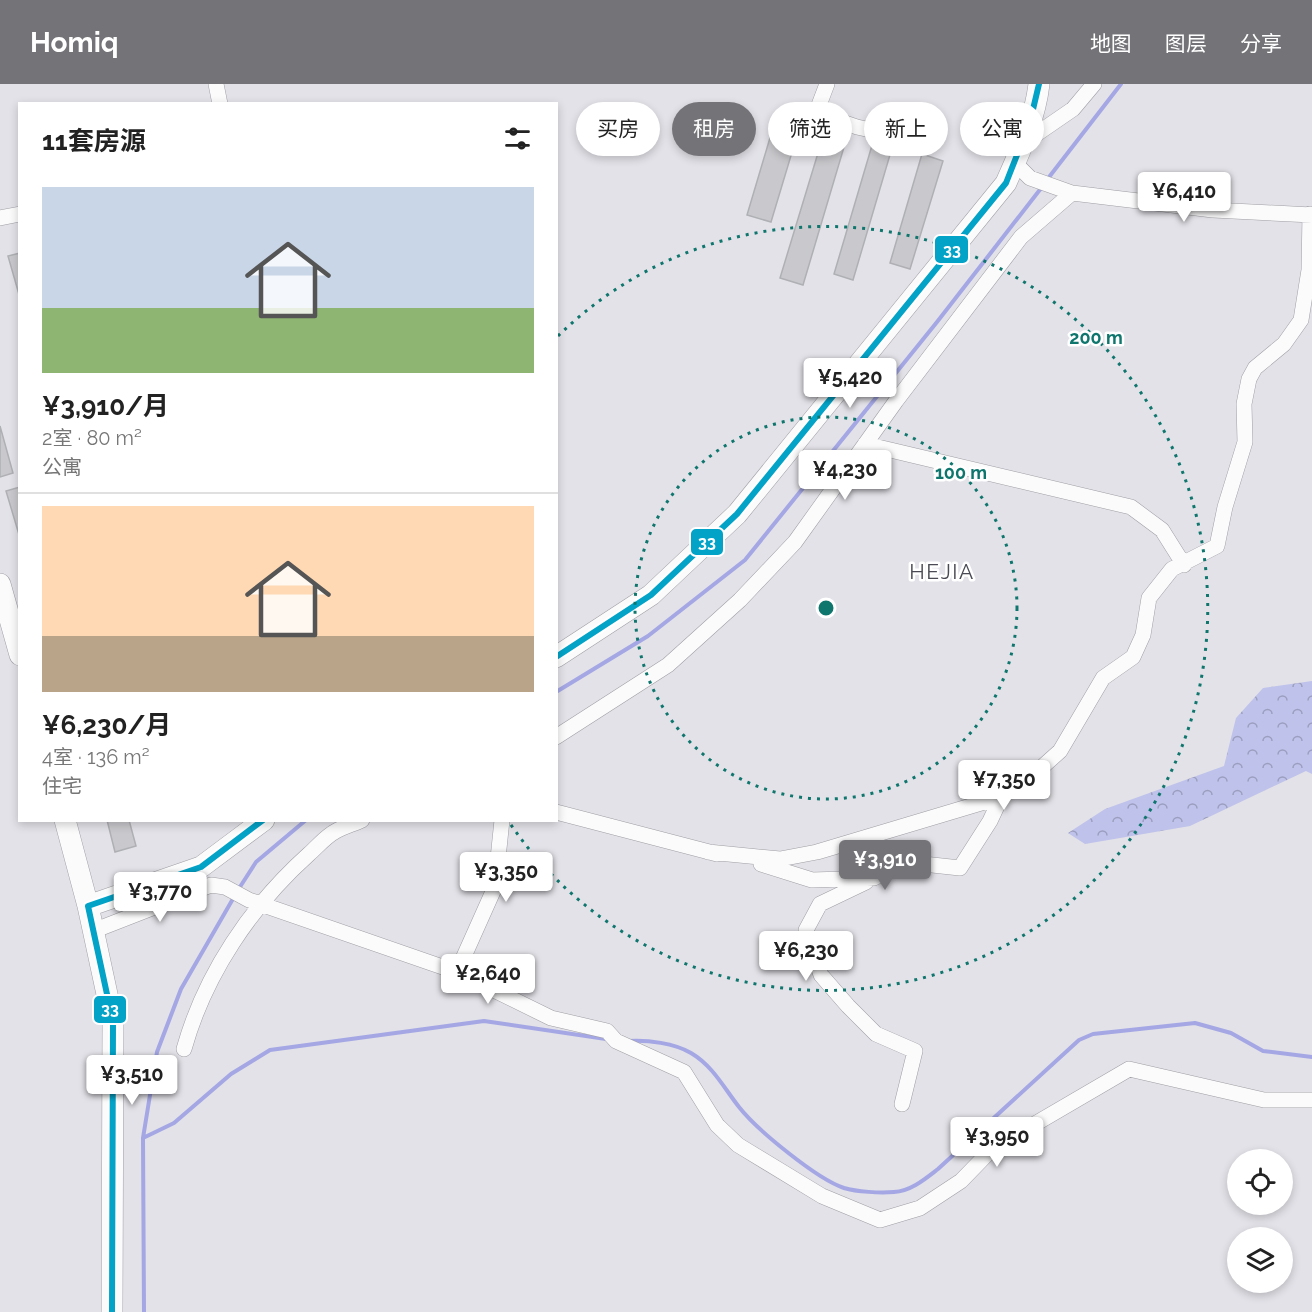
<!DOCTYPE html>
<html lang="zh">
<head>
<meta charset="utf-8">
<style>
	:root { --surface:#fff; --page:#f6f6f6; --text:#222; --muted:#767676; --line:#e0e0e0; --accent:#737378 }
	body { margin:0; font-family:Raleway,"Noto Sans SC",sans-serif; background:var(--page); color:var(--text); height:100vh; display:flex; flex-direction:column; font-size:22px; white-space:nowrap }
	* { box-sizing:border-box; margin:0 }
	p { font-size:20px; color:var(--muted) }
	.icon { flex:none; width:33px; height:33px; fill:none; stroke:currentColor; stroke-width:2; stroke-linecap:round; stroke-linejoin:round }
	.map { position:relative; flex:1; overflow:hidden }
	.details { position:absolute; left:18px; top:18px; width:540px; height:720px; display:flex; flex-direction:column; background:var(--surface); border-radius:0px; box-shadow:0 3px 9px #0003 }
	.details>* { flex:none }
	.guide { position:absolute; left:576px; top:18px; width:570px; height:54px; display:flex; gap:12px }
	.tools { position:absolute; left:1227px; top:1065px; display:grid; gap:12px }
	.tools a { display:grid; place-items:center; width:66px; height:66px; border-radius:50%; background:var(--surface); box-shadow:0 3px 9px #0003; font-size:30px }
	.price { position:absolute; translate:-50% -51px; padding:0 14px; border-radius:6px; background:#fff; color:#222; font-size:20px; line-height:39px; filter:drop-shadow(0 2px 3px #0008) }
	.price::after { content:''; position:absolute; left:50%; top:36px; width:18px; height:14px; margin-left:-9px; background:inherit; clip-path:polygon(0 0,100% 0,50% 100%) }
	.price.on { background:var(--accent); color:#fff }
	ul { padding:0; list-style:none }
	li { display:grid; align-content:center; gap:12px; height:318px; padding:0 24px }
	li+li { border-top:2px solid var(--line) }
	li span { display:grid; place-items:center; height:186px; border-radius:0px; color:#555 }
	li>.icon { margin-inline-start:auto }
	span .icon { width:108px; height:108px; fill:#fffc; stroke-width:1 }
	li b { font-size:26px }
	h2 { display:flex; justify-content:space-between; align-items:center; height:72px; padding:0 24px; font-size:26px }
	.pill { padding:0 21px; border-radius:27px; background:var(--surface); box-shadow:0 3px 9px #0003; font-size:21px; line-height:54px }
	.pill.on { background:var(--accent); color:#fff }
	header { display:flex; align-items:center; gap:36px; box-sizing:border-box; height:84px; padding:0 30px; background:var(--accent); color:#fff }
	header strong { font-size:28px }
	nav { display:flex; gap:33px; margin-inline-start:auto; font-size:21px }
	.map>svg:first-child { display:block }
</style>
</head>
<body>
<header>
<strong>Homiq</strong>
<nav><a>地图</a><a>图层</a><a>分享</a></nav>
</header>
<div class="map">
<svg width="1312" height="1228" viewBox="0 0 1312 1228">
	<defs>
		<pattern id="forest-crowns" width="20" height="18" patternUnits="userSpaceOnUse" patternTransform="scale(1.5)"><rect width="20" height="18" fill="#bfc2ea"/><path d="M2 6a3 3 0 1 1 6 0M12 15a3 3 0 1 1 6 0" fill="none" stroke="#9c9ebf"/></pattern>
	</defs>
	<rect width="100%" height="100%" fill="#e2e2e8"/>
	<!-- forest -->
	<path fill="url(#forest-crowns)" d="M1312,597V690L1306,687L1190,742L1085,760L1068,749L1105,725L1224,682L1236,634L1263,604Z"/>
	<g fill="none" stroke-linecap="round" stroke-linejoin="round">
		<!-- stream -->
		<path stroke="#a4a7e4" stroke-width="4" d="M1046,97L1121,0
			M556,608L648,552L745,476L937,238L1042,103
			M238,806L256,778L306,736
			M629,957C648,956 674,959 691,969C713,982 724,1004 739,1023C757,1046 817,1095 844,1104C857,1108 880,1109 894,1108C911,1107 925,1095 938,1085L1079,956L1093,950L1195,939L1231,949L1263,967L1312,973
			M143,1054L174,1039L231,990L270,966L484,937L606,955
			M144,1228L143,1054L157,968L181,905L234,813"/>
	</g>
	<!-- building -->
	<path fill="#c9c9cd" stroke="#afb0b4" stroke-width="1.5" d="M778,27L802,35L771,138L747,131Z
		M825,46L847,53L803,201L780,194Z
		M873,58L892,64L853,196L834,190Z
		M922,70L943,77L910,185L890,179Z
		M20,169V214L8,172Z
		M0,342L13,389L0,393Z
		M20,403V454L6,407Z
		M107,736H129L136,762L115,768Z"/>
	<g fill="none" stroke-linecap="round" stroke-linejoin="round">
		<defs>
			<path id="street" d="M216,0L220,20
				M827,0L816,29L857,43L911,55
				M1025,58L1073,25L1094,0
				M1015,79L1030,94L1072,109L1213,126L1312,131
				M0,134L20,130
				M865,360L1131,423L1162,446L1184,481
				M556,653L668,581L740,516L795,458L896,317L1021,153L1072,109
				M556,728L717,770
				M708,768L780,775L817,768L991,716L1041,684L1060,667L1103,594L1133,573L1143,551L1149,514L1172,485L1217,462L1225,423L1245,358L1244,320L1249,295L1255,284L1284,260L1301,236L1309,186L1310,130
				M761,780L812,796L874,794L905,778L960,784L990,737L1004,707
				M866,798L820,820L806,846L821,891L848,922L876,950L915,967L902,1020
				M93,847L211,801L225,803L249,816L457,888L551,934L607,947L616,957L684,988L717,1041L738,1061L822,1112L880,1136L920,1124L961,1097L992,1065L1129,985L1264,1016H1312
				M457,888L495,803L502,736
				M184,965C205,890 251,822 309,770C317,763 326,752 336,747C345,742 354,740 362,736"/>
			<path id="secondary" d="M0,500L20,571
				M556,573L651,511L737,430L1006,99C1020,67 1035,35 1039,0
				M65,736L88,822L113,938L112,1228
				M88,822L201,783L264,736"/>
		</defs>
		<!-- street casing -->
		<use href="#street" stroke="#9f9fa4" stroke-width="16"/>
		<!-- secondary casing -->
		<use href="#secondary" stroke="#9f9fa4" stroke-width="22"/>
		<!-- street -->
		<use href="#street" stroke="#fbfbfc" stroke-width="15"/>
		<!-- secondary -->
		<use href="#secondary" stroke="#fbfbfc" stroke-width="21"/>
		<defs>
			<path id="bus-1" d="M556,573L651,511L737,430L1006,99L1030,38L1039,0
				M112,1228L113,938L88,822L201,783L263,736"/>
		</defs>
		<!-- bus-1 casing -->
		<use href="#bus-1" stroke="#fff" stroke-width="10"/>
		<!-- bus-1 -->
		<use href="#bus-1" stroke="#03a3c7" stroke-width="6"/>
	</g>
	<!-- distance rings -->
	<g fill="none" stroke="#0f766e" stroke-width="3" stroke-dasharray="3 6">
		<circle cx="826" cy="524" r="191"/>
		<path d="M558 252A382 382 0 1 1 509 738"/>
	</g>
	<g text-anchor="middle" stroke-width="5" stroke-linejoin="round" paint-order="stroke">
		<!-- quarter labels -->
		<g font-size="21" letter-spacing="1.5" fill="#494a53" stroke="#fff">
			<text x="942" y="495">HEJIA</text>
		</g>
	</g>
	<circle cx="826" cy="524" r="9" fill="#0f766e" stroke="#fff" stroke-width="3"/>
	<g font-size="18" text-anchor="middle" font-weight="bold" fill="#0f766e" stroke="#fff" stroke-width="5" stroke-linejoin="round" paint-order="stroke">
		<text x="1096" y="260">200 m</text>
		<text x="961" y="395">100 m</text>
	</g>
	<g stroke="#fff" stroke-width="2">
		<rect x="934" y="151" width="35" height="29" rx="6" fill="#03a3c7"/>
		<rect x="690" y="444" width="34" height="28" rx="6" fill="#03a3c7"/>
		<rect x="93" y="911" width="34" height="29" rx="6" fill="#03a3c7"/>
	</g>
	<g font-size="16" text-anchor="middle" font-weight="bold" fill="#fff">
		<text x="952" y="172">33</text>
		<text x="707" y="464">33</text>
		<text x="110" y="931">33</text>
	</g>
</svg>
<div class="tools">
<a><svg class="icon" aria-label="locate" viewBox="0 0 24 24"><circle cx="12" cy="12" r="6"/><path d="M12 2v4M12 18v4M2 12h4M18 12h4"/></svg></a>
<a><svg class="icon" aria-label="layers" viewBox="0 0 24 24"><path d="M12 4l9 5-9 5-9-5zM3 14l9 5 9-5"/></svg></a>
</div>
<b class="price" style="left:1184px;top:139px">¥6,410</b>
<b class="price" style="left:850px;top:325px">¥5,420</b>
<b class="price" style="left:845px;top:417px">¥4,230</b>
<b class="price" style="left:1004px;top:727px">¥7,350</b>
<b class="price on" style="left:885px;top:807px">¥3,910</b>
<b class="price" style="left:506px;top:819px">¥3,350</b>
<b class="price" style="left:160px;top:839px">¥3,770</b>
<b class="price" style="left:806px;top:898px">¥6,230</b>
<b class="price" style="left:488px;top:921px">¥2,640</b>
<b class="price" style="left:132px;top:1022px">¥3,510</b>
<b class="price" style="left:997px;top:1084px">¥3,950</b>
<div class="guide">
<a class="pill">买房</a>
<a class="pill on">租房</a>
<a class="pill">筛选</a>
<a class="pill">新上</a>
<a class="pill">公寓</a>
</div>
<section class="details">
<h2>11套房源<svg class="icon" aria-label="filters" viewBox="0 0 24 24"><path d="M4 7h16M4 17h16"/><circle cx="9" cy="7" r="2"/><circle cx="15" cy="17" r="2"/></svg></h2>
<ul>
<li><span style="background:linear-gradient(#c9d6e8 65%,#8fb573 0)"><svg class="icon" aria-label="home" viewBox="0 0 24 24"><path d="M3 11l9-7 9 7M6 9v11h12V9"/></svg></span><div><b>¥3,910/月</b><p>2室 · 80 m²</p><p>公寓</p></div></li>
<li><span style="background:linear-gradient(#ffd9b3 70%,#b9a48a 0)"><svg class="icon" aria-label="home" viewBox="0 0 24 24"><path d="M3 11l9-7 9 7M6 9v11h12V9"/></svg></span><div><b>¥6,230/月</b><p>4室 · 136 m²</p><p>住宅</p></div></li>
</ul>
</section>
</div>
</body>
</html>
